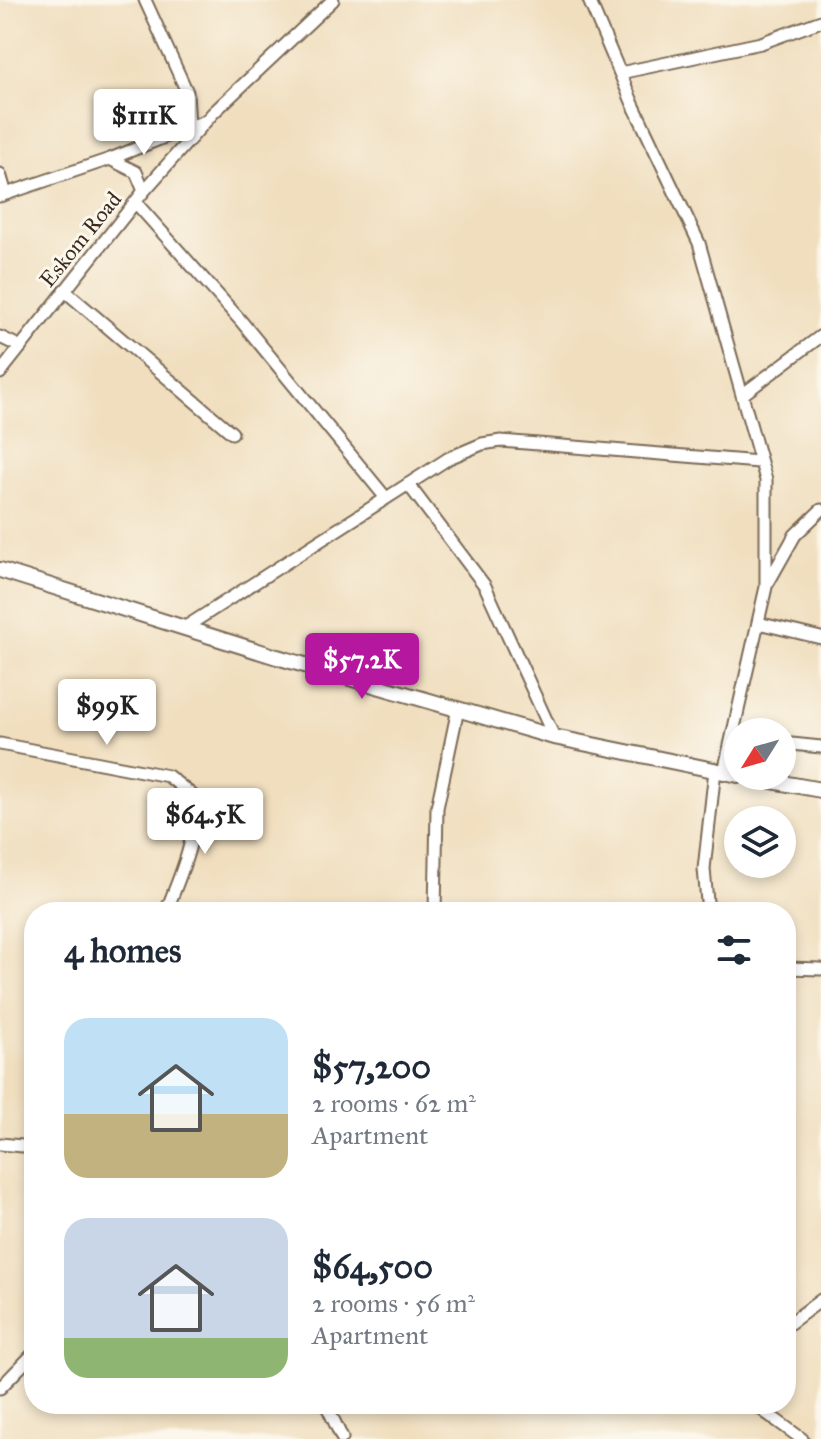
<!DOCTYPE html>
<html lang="en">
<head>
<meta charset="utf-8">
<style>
	:root { --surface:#fff; --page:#f6f6f7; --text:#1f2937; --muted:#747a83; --accent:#b5179e }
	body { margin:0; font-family:"IM FELL Great Primer",serif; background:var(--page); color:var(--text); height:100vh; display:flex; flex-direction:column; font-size:30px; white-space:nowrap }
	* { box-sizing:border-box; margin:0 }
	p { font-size:26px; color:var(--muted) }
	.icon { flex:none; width:44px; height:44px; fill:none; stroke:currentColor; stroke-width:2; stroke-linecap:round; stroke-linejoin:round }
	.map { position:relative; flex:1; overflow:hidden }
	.sheet { position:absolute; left:24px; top:902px; width:772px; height:512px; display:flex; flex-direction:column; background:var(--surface); border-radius:32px; box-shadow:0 4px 12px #0003 }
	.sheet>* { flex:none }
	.needle { width:52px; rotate:233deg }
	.controls { position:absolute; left:724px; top:718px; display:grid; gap:16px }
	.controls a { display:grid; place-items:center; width:72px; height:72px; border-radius:50%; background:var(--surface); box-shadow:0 4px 12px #0003; font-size:40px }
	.price { position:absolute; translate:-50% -68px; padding:0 18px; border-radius:8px; background:#fff; color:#222; font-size:26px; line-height:52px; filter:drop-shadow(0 2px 4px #0008) }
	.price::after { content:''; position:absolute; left:50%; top:48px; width:24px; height:18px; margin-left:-12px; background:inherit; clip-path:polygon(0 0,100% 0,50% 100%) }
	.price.selected { background:var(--accent); color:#fff }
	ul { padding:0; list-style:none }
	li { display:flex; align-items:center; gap:24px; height:200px; padding:0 40px }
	li span { display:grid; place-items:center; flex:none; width:224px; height:160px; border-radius:24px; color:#555 }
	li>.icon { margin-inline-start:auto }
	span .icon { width:96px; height:96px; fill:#fffc; stroke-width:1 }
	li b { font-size:34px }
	h2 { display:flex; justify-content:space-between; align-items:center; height:96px; padding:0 40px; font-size:34px }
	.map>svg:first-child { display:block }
</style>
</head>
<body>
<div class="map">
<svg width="821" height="1439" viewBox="0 0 821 1439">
	<rect width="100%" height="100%" fill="#fbf7ec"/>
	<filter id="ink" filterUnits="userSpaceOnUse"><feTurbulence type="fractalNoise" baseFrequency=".0125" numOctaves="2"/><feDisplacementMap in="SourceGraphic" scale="16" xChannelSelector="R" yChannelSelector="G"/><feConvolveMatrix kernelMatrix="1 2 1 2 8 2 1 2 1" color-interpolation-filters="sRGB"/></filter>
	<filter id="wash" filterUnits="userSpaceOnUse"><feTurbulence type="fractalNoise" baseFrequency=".006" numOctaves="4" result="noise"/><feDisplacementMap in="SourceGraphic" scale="32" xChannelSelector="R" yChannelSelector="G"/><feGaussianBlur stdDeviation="1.8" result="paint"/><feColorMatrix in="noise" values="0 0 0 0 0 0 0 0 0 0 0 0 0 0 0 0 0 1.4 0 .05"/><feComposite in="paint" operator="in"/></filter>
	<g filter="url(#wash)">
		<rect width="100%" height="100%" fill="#f0debe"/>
	</g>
	<g filter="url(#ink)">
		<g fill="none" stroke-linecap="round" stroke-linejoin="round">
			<defs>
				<path id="minor" d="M145,0L187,92L189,128
					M589,0L633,104L699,243L766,480V587L724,772
					M620,73L761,43L821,21
					M110,159L136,172L144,191
					M0,174L6,194
					M0,196L110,159L202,122
					M136,203L241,321L386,498
					M64,290L232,433
					M0,337L21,347
					M0,373L144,191L213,113L333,0
					M742,395L821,336
					M408,484L485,586L554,737
					M768,583L795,535L821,510
					M758,623L821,638
					M184,628L449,458L482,444L501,441L759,462
					M782,743L821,747
					M0,744L168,776L192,795C200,835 180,875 166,912
					M435,912L437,808L458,709
					M708,912L704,869L715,770
					M786,968L821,969
					M0,1144L34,1147
					M786,1326L821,1300
					M0,1388L34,1353
					M326,1404L342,1438
					M754,1404L802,1439"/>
				<path id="tertiary" d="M0,570L277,657L554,737L738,775
					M744,776L821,790"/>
			</defs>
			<!-- minor casing -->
			<use href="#minor" stroke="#7a6956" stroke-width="15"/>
			<!-- tertiary casing -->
			<use href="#tertiary" stroke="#7a6956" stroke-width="18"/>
			<!-- minor -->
			<use href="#minor" stroke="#fff" stroke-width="11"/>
			<!-- tertiary -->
			<use href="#tertiary" stroke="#fff" stroke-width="14"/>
		</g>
	</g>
	<g text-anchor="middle" stroke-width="6" stroke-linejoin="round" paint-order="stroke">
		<!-- street labels -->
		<g font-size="22" fill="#3b2a1e" stroke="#fbf7ec">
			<text transform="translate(80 239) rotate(-51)" y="8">Eskom Road</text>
		</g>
	</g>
</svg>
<div class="controls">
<a><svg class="needle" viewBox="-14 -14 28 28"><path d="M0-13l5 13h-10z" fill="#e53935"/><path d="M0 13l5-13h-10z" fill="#747a83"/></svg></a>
<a><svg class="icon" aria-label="layers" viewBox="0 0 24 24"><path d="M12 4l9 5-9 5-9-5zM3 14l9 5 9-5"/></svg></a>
</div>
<b class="price" style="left:144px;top:157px">$111K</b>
<b class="price selected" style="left:362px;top:701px">$57.2K</b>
<b class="price" style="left:107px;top:747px">$99K</b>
<b class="price" style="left:205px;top:856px">$64.5K</b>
<section class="sheet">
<h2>4 homes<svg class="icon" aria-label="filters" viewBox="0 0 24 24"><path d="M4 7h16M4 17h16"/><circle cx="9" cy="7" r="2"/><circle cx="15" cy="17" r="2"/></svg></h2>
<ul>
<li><span style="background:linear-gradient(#bfe0f5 60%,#c2b280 0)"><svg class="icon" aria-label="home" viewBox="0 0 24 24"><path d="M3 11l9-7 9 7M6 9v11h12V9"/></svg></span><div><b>$57,200</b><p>2 rooms · 62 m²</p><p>Apartment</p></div></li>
<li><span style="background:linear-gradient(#c9d6e8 75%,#8fb573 0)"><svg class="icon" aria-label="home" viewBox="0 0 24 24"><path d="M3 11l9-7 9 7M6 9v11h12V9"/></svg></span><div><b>$64,500</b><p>2 rooms · 56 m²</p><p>Apartment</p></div></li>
</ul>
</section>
</div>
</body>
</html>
